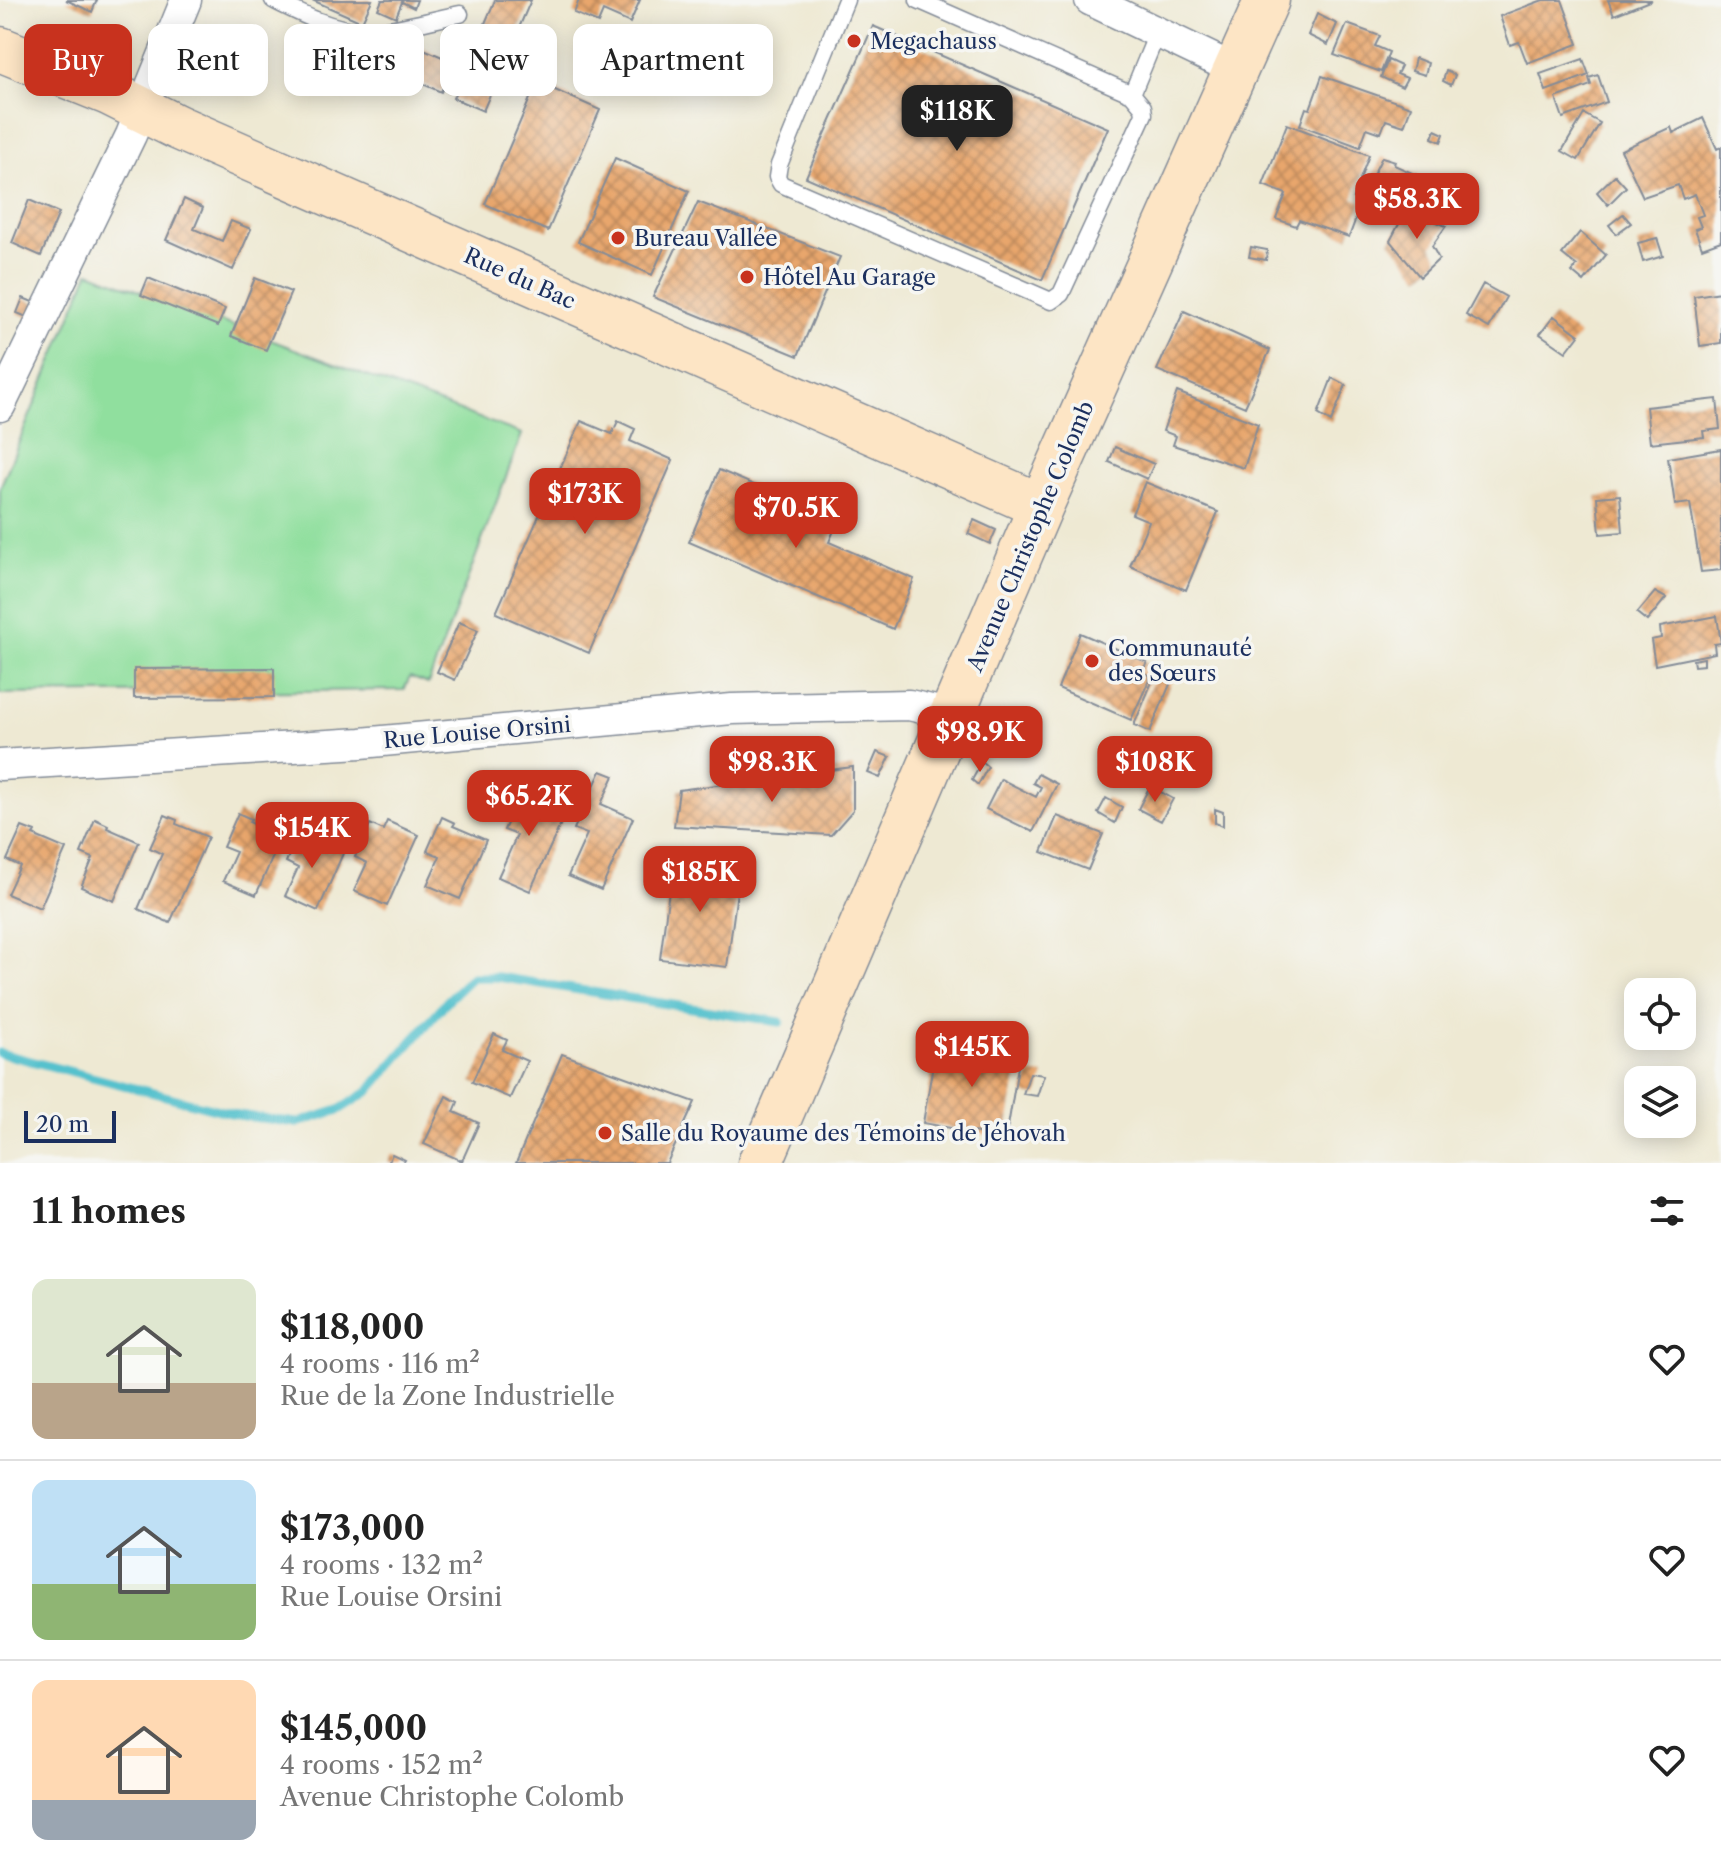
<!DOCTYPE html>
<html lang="en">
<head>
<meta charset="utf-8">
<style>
	:root { --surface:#fff; --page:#f2f2f2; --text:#222; --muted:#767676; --line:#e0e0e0; --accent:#c8321e }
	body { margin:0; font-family:"Libre Caslon Text",serif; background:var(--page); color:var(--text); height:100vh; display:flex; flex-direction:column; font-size:30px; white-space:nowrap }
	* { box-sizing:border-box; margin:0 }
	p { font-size:26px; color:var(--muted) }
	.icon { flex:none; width:44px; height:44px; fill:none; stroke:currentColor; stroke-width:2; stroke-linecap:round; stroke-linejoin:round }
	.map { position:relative; height:1163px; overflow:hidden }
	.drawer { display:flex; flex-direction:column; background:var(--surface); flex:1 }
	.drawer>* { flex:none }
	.guide { position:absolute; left:24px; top:24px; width:800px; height:72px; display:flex; gap:16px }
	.buttons { position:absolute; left:1624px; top:978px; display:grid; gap:16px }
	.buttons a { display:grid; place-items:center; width:72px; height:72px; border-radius:16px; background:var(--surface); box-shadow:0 4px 20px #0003; font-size:40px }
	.scale { position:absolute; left:24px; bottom:20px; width:92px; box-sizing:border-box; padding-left:8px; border:4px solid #1b2f5e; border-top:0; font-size:22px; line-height:28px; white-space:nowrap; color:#1b2f5e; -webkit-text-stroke:6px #f6f6f2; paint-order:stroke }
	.price { position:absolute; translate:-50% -68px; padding:0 18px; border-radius:16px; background:var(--accent); color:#fff; font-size:26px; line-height:52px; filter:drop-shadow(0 2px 4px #0008) }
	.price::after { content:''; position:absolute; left:50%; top:48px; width:24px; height:18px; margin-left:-12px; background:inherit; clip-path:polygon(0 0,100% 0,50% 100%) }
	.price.on { background:#222; color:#fff }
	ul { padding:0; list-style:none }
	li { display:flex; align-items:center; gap:24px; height:200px; padding:0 32px }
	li+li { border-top:2px solid var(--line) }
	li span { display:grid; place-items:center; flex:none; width:224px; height:160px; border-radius:16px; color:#555 }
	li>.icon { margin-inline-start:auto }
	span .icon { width:96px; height:96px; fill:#fffc; stroke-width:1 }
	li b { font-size:34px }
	h2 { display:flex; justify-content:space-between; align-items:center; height:96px; padding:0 32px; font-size:34px }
	.chip { padding:0 28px; border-radius:16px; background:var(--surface); box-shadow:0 4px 20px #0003; font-size:28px; line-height:72px }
	.chip.on { background:var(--accent); color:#fff }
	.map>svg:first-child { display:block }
</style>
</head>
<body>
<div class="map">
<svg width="1721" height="1163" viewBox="0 0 1721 1163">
	<defs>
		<pattern id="building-cross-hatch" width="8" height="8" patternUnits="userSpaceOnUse" patternTransform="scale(2)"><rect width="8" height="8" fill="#e8a66c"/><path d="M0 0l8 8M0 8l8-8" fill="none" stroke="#bb885c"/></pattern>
	</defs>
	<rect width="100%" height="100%" fill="#f6f6f2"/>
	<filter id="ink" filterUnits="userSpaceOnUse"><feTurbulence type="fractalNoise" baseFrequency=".0125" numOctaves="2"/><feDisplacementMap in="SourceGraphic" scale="16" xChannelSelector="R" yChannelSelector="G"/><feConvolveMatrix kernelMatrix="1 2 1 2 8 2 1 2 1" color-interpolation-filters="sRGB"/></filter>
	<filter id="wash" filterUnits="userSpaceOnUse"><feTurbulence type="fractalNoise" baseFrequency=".006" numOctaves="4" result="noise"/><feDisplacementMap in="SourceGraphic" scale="32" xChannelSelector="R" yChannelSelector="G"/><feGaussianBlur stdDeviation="1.8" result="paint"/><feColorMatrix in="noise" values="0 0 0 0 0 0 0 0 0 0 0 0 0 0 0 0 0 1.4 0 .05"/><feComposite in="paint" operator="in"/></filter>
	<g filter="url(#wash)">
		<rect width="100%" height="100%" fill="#eee9d3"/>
		<!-- grass -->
		<path fill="#90df9e" stroke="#56877e" stroke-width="2" d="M89,272L522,434L428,684L410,677L404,690L0,694V488Z"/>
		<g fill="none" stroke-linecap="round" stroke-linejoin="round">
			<!-- stream -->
			<path stroke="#54c1cd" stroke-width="9" d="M0,1053L238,1115L297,1123L339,1110L369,1091L448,1000L472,977H498L780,1022"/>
		</g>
		<g id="blocks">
			<!-- building -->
			<path fill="url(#building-cross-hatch)" d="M66,0H97L92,12Z
				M312,0H372L362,22Z
				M382,0H417L414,8L402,2L396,17L378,9Z
				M495,0H531L483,111L453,98Z
				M579,0H640L630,23L603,11L598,23L574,13Z
				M1543,0H1562L1578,44L1527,63L1519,42L1510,45L1500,16Z
				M1608,0H1652L1614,15Z
				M1317,14L1337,24L1328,45L1308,35Z
				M1347,24L1380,36L1375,46L1389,52L1381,72L1334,55Z
				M873,26L1108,128L1042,280L806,177Z
				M389,34L454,62L441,92L377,64Z
				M1415,58L1428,63L1425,75L1412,71Z
				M1583,59L1589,75L1546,91L1540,74Z
				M1388,60L1401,66L1397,74L1407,78L1402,87L1381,77Z
				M1446,71L1455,75L1451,85L1443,81Z
				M1598,75L1607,102L1563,118L1556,98L1591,85L1589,78Z
				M1322,76L1411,107L1404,126L1386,120L1381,133L1367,128L1360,147L1300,125L1306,108L1310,109Z
				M537,82L600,110L548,231L485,204Z
				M1584,114L1600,123L1578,160L1562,151Z
				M1703,118L1717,149L1721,147V241L1702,248L1695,229L1701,227L1697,217L1703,215L1695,194L1683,199L1678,185L1643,197L1621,150L1671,127L1673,133Z
				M1287,124L1369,155L1353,198L1362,202L1349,237L1299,220L1296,226L1276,219L1286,194L1263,185Z
				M1435,130L1444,134L1441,142L1432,138Z
				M1382,157L1395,161L1394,165L1428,180L1415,209L1385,196L1382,205L1363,195Z
				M615,158L689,191L652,275L578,242Z
				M1615,175L1626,187L1608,205L1597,192Z
				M184,199L203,208L194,229L222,241L231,221L251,229L233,270L166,240Z
				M29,200L59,213L41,256L12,243Z
				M698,202L840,257L798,356L653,297Z
				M1407,209L1446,226L1432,246L1439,259L1420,277L1390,241Z
				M1623,214L1631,223L1616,234L1609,225Z
				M1580,232L1606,255L1584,282L1572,272L1577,266L1562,254Z
				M1657,238L1663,256L1643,262L1638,243Z
				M1251,247L1267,250L1266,260L1249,257Z
				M148,278L225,309L218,326L141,295Z
				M255,278L291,292L266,350L231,336Z
				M1483,284L1506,297L1489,328L1466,315Z
				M1721,292V343L1700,346L1694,296Z
				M23,298L40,305L34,320L17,313Z
				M1184,311L1270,350L1245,407L1157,370Z
				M1554,316L1579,335L1566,352L1540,334Z
				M1332,378L1346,385L1331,422L1318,414Z
				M1177,392L1258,424L1244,468L1173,445L1176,436L1163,431Z
				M1717,399L1720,429L1703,431L1704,437L1650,443L1646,407Z
				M581,421L612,434L618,421L635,429L630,441L673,460L589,653L496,613Z
				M1115,447L1154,464L1147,479L1109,462Z
				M1721,449V570L1701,572L1690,503L1675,505L1668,458Z
				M719,470L838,521L829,542L914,579L893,629L689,542Z
				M1145,482L1218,512L1186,590L1130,566L1149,521L1132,514Z
				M1620,495L1623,532L1600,534L1597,497Z
				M974,520L996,530L990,544L968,534Z
				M1655,592L1666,598L1647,621L1637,613Z
				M1717,616L1721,643L1714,644L1715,653L1655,665L1651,640L1661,638L1660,627Z
				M459,622L478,630L455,680L437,672Z
				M1080,633L1147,662L1142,672L1151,676L1131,720L1058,688Z
				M1704,658V665L1694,666L1693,660Z
				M274,668V697L134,698V669Z
				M1157,670L1173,677L1150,732L1134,725Z
				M877,752L890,757L880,778L868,773Z
				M982,762L988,767L978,785L972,780Z
				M853,767V810L831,835L674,826L679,790Z
				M601,771L614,776L601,804L633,818L601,890L568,876L587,834L574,829Z
				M1038,774L1057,784L1033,832L986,809L1001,779L1036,797L1041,787L1033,783Z
				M529,775L542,780L531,805L563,819L530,891L498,877L517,835L504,830Z
				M1150,786L1173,799L1161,821L1138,809Z
				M1106,798L1122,807L1115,823L1098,813Z
				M1215,809L1223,812V826L1215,823Z
				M238,813L251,819L249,822L282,836L256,895L223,881L236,852L223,847Z
				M165,815L177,820L176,824L208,837L170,923L138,909L162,854L150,848Z
				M1057,816L1103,834L1088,870L1042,852Z
				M442,817L455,823L453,826L486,840L460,899L427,885L440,856L427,851Z
				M95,819L108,825L107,828L139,842L114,901L81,887L93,858L81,853Z
				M387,821L419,835L387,906L354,891L367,863L355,857L370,824L383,830Z
				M22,827L35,832L33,835L66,849L40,908L7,894L20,866L7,860Z
				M300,829L313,835L312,838L344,851L318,911L285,896L298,868L286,862Z
				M673,860L740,869L727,967L660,959Z
				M494,1034L507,1040L502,1050L527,1061L510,1098L472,1082Z
				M937,1041L1020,1055L1006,1138L923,1123Z
				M562,1054L695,1102L667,1163H516Z
				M1030,1073L1044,1075L1037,1096L1023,1094Z
				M446,1096L458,1102L454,1112L479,1123L462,1161L424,1144Z
				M392,1154L405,1160L403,1163H388Z"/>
		</g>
	</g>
	<g filter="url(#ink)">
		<use href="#blocks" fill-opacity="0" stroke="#848c98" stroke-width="2"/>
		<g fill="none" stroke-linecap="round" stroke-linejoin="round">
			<defs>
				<path id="lane" d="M273,0C301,14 330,29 362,31C385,33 435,19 460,14
					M846,0L779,165L777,177L781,184L1051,301L1061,294L1144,114L1143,107L1132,94L1158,31
					M918,0L1132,94"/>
				<path id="street" d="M1090,0L1236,70
					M0,406L131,135L186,0
					M0,765L361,743L732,709L909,705L953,715"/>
				<path id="secondary" d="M0,49L109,93L177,127L1041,506
					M760,1163L1041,506L1267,0"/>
			</defs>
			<!-- lane casing -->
			<use href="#lane" stroke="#848c98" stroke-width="19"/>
			<!-- street casing -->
			<use href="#street" stroke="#848c98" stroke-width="33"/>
			<!-- secondary casing -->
			<use href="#secondary" stroke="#848c98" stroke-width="47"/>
			<!-- lane -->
			<use href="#lane" stroke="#fff" stroke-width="16"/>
			<!-- street -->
			<use href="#street" stroke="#fff" stroke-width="30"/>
			<!-- secondary -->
			<use href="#secondary" stroke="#fde5c5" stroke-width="44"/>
		</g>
	</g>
	<!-- markers -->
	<g fill="#c8321e" stroke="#f6f6f2" stroke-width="3">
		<circle cx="854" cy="41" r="8"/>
		<circle cx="618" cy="238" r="8"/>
		<circle cx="747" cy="277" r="8"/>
		<circle cx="1092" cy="661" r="8"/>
		<circle cx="605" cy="1133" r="8"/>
	</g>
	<g text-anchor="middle" stroke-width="7" stroke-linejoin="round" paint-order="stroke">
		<!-- poi labels -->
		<g font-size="22" fill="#1b2f5e" stroke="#f6f6f2" text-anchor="start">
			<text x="870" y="49">Megachauss</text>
			<text x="634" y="246">Bureau Vallée</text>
			<text x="763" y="285">Hôtel Au Garage</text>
			<text x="1108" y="656">Communauté<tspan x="1108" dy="25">des Sœurs</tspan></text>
			<text x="621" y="1141">Salle du Royaume des Témoins de Jéhovah</text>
		</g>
		<!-- street labels -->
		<g font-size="22" fill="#1b2f5e" stroke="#f6f6f2">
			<text transform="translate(520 278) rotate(24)" y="8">Rue du Bac</text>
			<text transform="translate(1030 536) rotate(-67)" y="8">Avenue Christophe Colomb</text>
			<text transform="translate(477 732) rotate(-5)" y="8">Rue Louise Orsini</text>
		</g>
	</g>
</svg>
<div class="buttons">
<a><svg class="icon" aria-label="locate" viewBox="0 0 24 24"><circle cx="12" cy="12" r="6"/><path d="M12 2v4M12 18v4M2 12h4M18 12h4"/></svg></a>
<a><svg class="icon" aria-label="layers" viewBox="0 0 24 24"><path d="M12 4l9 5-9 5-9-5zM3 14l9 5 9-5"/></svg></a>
</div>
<div class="scale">20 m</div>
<b class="price on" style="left:957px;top:153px">$118K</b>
<b class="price" style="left:1417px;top:241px">$58.3K</b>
<b class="price" style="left:585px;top:536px">$173K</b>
<b class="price" style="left:796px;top:550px">$70.5K</b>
<b class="price" style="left:980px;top:774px">$98.9K</b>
<b class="price" style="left:772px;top:804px">$98.3K</b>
<b class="price" style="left:1155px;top:804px">$108K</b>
<b class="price" style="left:529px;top:838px">$65.2K</b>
<b class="price" style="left:312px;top:870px">$154K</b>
<b class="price" style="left:700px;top:914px">$185K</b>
<b class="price" style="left:972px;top:1089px">$145K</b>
<div class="guide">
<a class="chip on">Buy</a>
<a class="chip">Rent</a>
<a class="chip">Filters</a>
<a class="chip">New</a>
<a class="chip">Apartment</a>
</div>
</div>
<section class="drawer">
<h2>11 homes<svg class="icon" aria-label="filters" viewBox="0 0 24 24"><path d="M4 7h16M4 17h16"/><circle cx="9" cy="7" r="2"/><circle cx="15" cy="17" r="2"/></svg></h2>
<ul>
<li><span style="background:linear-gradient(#dfe7d0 65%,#b9a48a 0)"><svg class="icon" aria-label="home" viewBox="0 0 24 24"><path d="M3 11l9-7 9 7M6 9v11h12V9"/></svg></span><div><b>$118,000</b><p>4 rooms · 116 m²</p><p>Rue de la Zone Industrielle</p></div><svg class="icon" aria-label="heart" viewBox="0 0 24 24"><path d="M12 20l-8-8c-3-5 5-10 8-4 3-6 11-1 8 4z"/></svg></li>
<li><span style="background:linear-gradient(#bfe0f5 65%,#8fb573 0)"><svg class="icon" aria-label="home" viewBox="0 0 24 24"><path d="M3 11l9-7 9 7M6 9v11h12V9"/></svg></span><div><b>$173,000</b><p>4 rooms · 132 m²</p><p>Rue Louise Orsini</p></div><svg class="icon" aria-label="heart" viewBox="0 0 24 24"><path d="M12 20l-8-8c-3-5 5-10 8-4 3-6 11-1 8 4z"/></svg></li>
<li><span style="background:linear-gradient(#ffd9b3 75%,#9aa5b1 0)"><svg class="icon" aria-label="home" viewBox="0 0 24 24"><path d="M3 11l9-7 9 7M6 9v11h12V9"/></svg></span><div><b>$145,000</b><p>4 rooms · 152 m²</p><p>Avenue Christophe Colomb</p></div><svg class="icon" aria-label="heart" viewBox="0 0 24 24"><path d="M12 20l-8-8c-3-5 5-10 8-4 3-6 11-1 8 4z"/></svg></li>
</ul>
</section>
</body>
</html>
